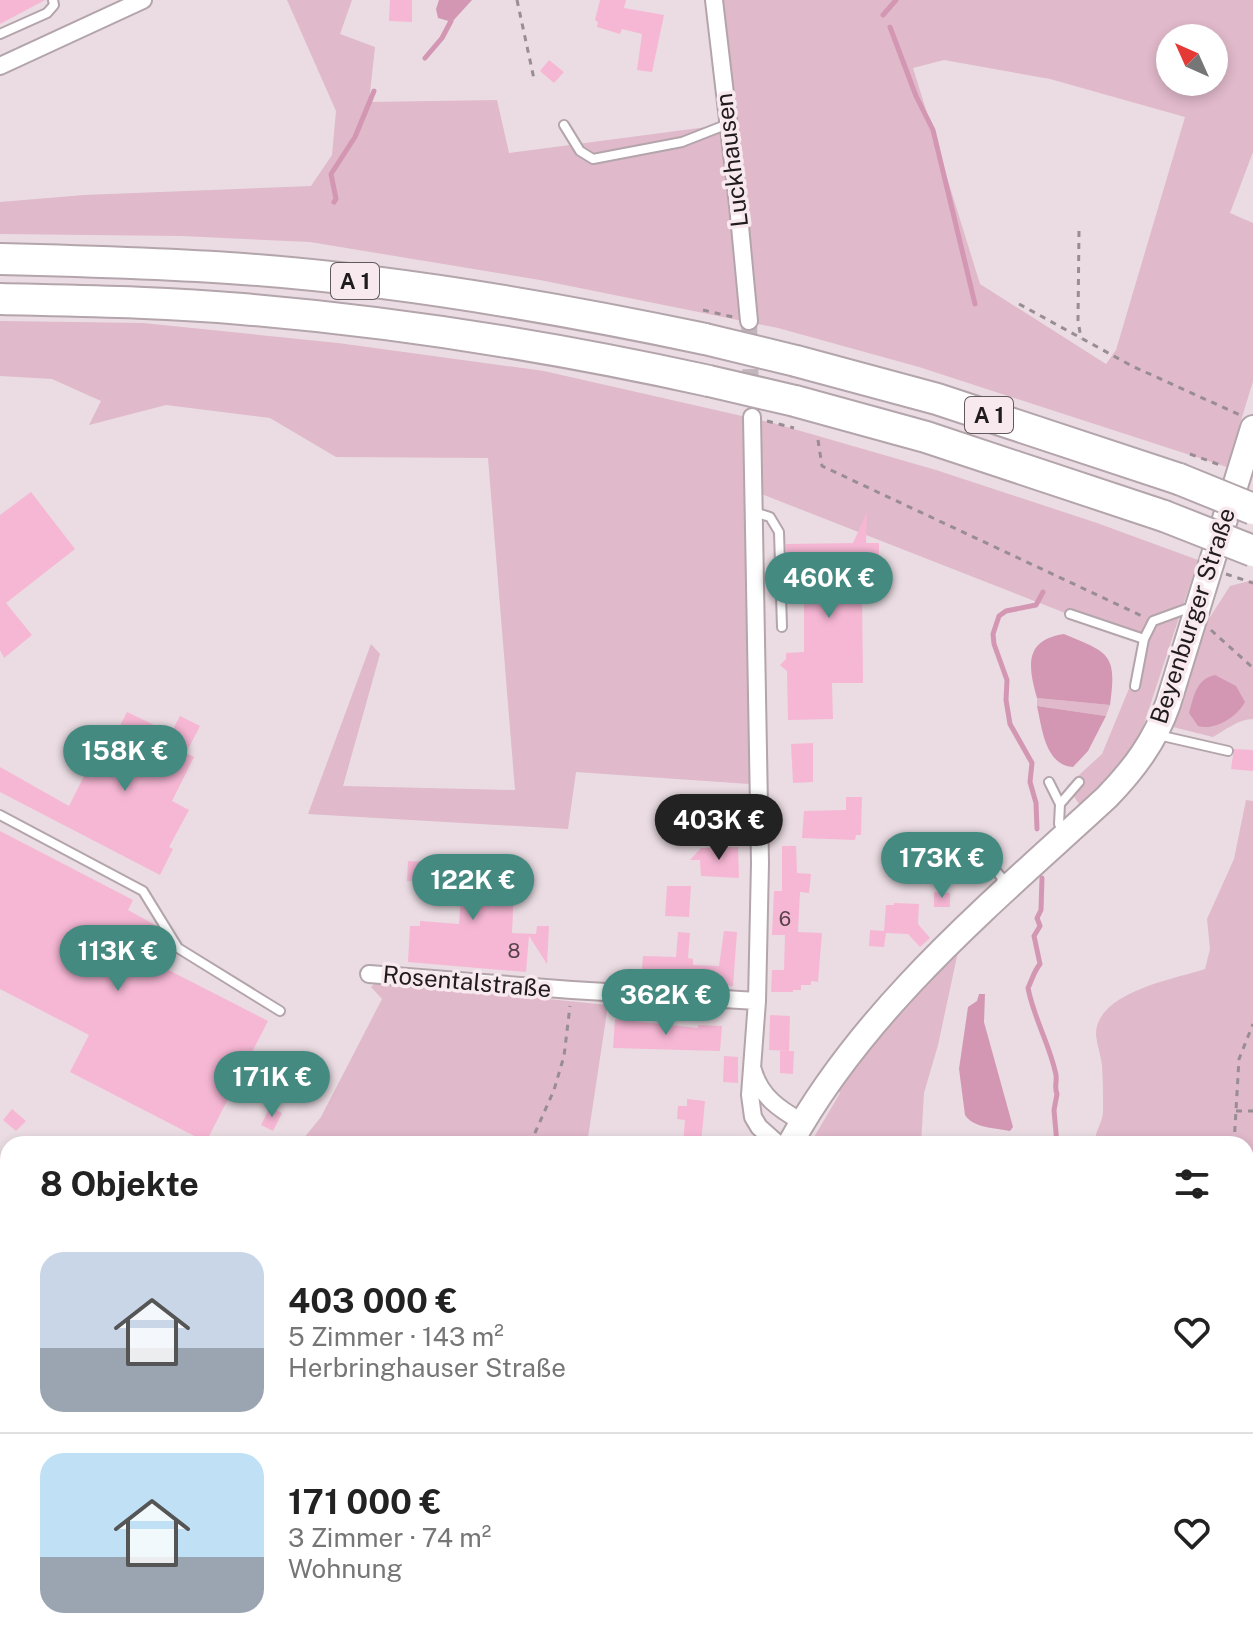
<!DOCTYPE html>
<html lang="de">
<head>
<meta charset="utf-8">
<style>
	:root { --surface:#fff; --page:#f2f2f2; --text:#222; --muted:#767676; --line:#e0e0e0; --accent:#458a81 }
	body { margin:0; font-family:"Public Sans",sans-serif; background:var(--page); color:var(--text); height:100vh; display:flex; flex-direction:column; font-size:30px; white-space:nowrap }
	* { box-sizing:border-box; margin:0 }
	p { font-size:26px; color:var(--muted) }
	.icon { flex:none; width:44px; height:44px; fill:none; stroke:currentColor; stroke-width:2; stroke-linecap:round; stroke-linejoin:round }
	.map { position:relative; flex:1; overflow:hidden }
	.panel { position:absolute; left:0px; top:1136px; width:1254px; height:514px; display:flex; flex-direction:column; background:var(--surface); border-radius:24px 24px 0 0; box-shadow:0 4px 12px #0003 }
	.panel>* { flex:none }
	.needle { width:52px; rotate:315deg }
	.buttons { position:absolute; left:1156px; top:24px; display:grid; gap:16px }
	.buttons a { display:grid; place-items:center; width:72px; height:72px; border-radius:50%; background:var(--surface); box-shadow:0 4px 12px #0003; font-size:40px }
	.price { position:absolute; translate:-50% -68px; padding:0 18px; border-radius:28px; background:var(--accent); color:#fff; font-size:26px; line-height:52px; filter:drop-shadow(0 2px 4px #0008) }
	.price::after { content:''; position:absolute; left:50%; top:48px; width:24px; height:18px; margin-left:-12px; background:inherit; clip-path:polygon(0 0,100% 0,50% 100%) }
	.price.active { background:#222; color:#fff }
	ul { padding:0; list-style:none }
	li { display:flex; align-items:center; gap:24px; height:200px; padding:0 40px }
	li+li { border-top:2px solid var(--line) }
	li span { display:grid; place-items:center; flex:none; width:224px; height:160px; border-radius:24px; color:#555 }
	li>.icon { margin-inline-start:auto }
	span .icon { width:96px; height:96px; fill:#fffc; stroke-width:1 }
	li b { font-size:34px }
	h2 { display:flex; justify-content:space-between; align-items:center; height:96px; padding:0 40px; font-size:34px }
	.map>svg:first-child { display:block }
</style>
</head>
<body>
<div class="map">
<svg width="1253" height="1649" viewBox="0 0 1253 1649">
	<rect width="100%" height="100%" fill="#eadce2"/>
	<!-- green -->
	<path fill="#e0b9ca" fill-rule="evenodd" d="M287,0H352L340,34L375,47L369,102L497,100L509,153L722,125L707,22V0H1253V152L1230,213L1253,223V381L1227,467L919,367L778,328L540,280L310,242L182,236L0,234V202L84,195L311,186L332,155L336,111ZM1170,38H1214V82H1170ZM944,60L1050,79L1185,117L1116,350L1106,364L980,284L913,68Z
		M0,321L143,323L338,343L544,371L773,423L936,470L1097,523L1198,560L1141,733L1116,774L1081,807L1067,786L1102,754L1147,645L764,495L749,492V784L576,772L568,829L308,814L371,644L380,654L343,786L515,790L488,458L336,457L270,418L166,405L89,425L101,401L52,379L0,376Z
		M1253,580V719C1239,719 1225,730 1213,737L1169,726L1203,628L1230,586Z
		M1037,698L1110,705L1106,716L1037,706Z
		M1246,800L1253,801V1537L1246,1523V1144H1095C1094,1131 1104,1122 1103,1109C1103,1095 1103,1080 1102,1066C1101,1056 1097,1045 1096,1035C1095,992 1175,979 1205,969L1210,949L1207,919L1234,859Z
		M959,947L938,1045L924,1093L921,1144H810L840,1093L837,1089L867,1044Z
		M376,982L608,1005L587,1144H299L321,1117L382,999L371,987Z"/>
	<!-- water -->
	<path fill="#d397b4" d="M439,0H472L452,22L438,18L436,9Z
		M1064,634C1110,653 1117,654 1110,705L1037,698C1028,666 1024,640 1064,634Z
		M1215,675L1236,686L1245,702C1237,717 1215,731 1198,726L1189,713C1194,696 1196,679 1215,675Z
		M1037,706L1106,716L1088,751L1073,767C1045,765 1042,728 1037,706Z
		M979,994H985L984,1022L1013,1127L1010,1131C995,1128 973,1128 965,1115L959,1069L968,1007L977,1001Z"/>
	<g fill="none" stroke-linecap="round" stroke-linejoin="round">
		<!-- stream -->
		<path stroke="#d397b4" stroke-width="5" d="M883,15L896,0
			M890,27L916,96L933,130L975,304
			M425,58L442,38L451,21
			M334,202L336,199L331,174L355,137L374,91
			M1037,829L1036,803L1030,782L1032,763L1010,724L1006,700L1007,680L994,644L993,634L999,616L1006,611L1036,605L1043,592
			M1042,878L1041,910L1037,918L1040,926L1034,936L1040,964C1034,971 1032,980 1028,988C1034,1019 1050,1045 1056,1075C1057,1083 1054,1087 1057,1094L1054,1110L1057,1144
			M1152,1642L1153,1649"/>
	</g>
	<!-- building -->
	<path fill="#f6b7d4" d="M0,0H45L0,24Z
		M390,0H412V22L389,21Z
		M600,0H626L624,8L664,15L652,72L637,70L642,34L622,29L620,34L597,27L598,22L595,20Z
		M549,60L564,72L554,83L540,71Z
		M31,492L75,549L6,603L32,635L4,658L0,650V515Z
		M867,512L866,543H879V589H862L863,683H832L833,719L788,720L787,671L780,665L786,659V653L804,652V590H788L786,544L853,543Z
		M127,712L171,733L180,716L200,726L186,753L194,757L172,801L189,810L169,847L173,849L160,875L0,792V767L69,806L85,774L93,778Z
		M813,743V782L793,783L791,744Z
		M1234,749L1253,750V771L1231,769Z
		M846,797H862L861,835H856L855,840L802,838L804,811L846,810Z
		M0,831L133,900L128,910L155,925L158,928L143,957L268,1021L206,1142L70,1072L89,1035L0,989Z
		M782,846H796L797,873L811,874L809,893L800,892L798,932L822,933L818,982L811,981V985H801V990H793V992H771L772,970H784L785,935H772L774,891H782Z
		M738,847L739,878L701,876L700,860H690L701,848Z
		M408,861L504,867L502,888L514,889L512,933L536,934L537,926H549L547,964L529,936L526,972L408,962L410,926H420V921L459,924L462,885L407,881Z
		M667,886H691L689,917L665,916Z
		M934,892L950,893V907H934Z
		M894,903L919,904L918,924L930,938L920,947L908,934L886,933L884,947L869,946L870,930L884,931L886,905H894Z
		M724,931L737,932L733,986L686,982V986L675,985V982L641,981L643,956L676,957L678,932L690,933L688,958L693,959V965L719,966Z
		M770,1015L790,1016L789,1051L769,1050Z
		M615,1019L698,1028V1025L722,1026L720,1051L613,1048Z
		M780,1051H794L793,1074L780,1073Z
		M724,1056L738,1057V1083L723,1082Z
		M687,1099L705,1101L701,1144L683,1143L685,1120L677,1119L678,1106H687Z
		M270,1107L282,1113L273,1131L261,1125Z
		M12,1109L26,1121L16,1131L3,1120Z"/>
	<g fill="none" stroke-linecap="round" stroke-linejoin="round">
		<!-- minor-tunnel -->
		<path stroke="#c2b5bb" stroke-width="16" stroke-dasharray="16 8" stroke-linecap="butt" d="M749,321L751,396"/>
		<defs>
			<path id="service" d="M0,34L47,13L54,5L53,0
				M564,125L580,151L593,159L682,142L728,124
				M754,512L770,517L779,532L782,627
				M1070,614L1144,639L1153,621L1186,609L1192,610
				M1135,686L1144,639
				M1158,735L1228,751
				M1049,782L1060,804
				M0,815L143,891L178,948L280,1011
				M1065,832L1059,824L1060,804L1079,782
				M985,858L1002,878L1000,887
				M503,1642L504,1647"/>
			<path id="minor" d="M714,0L738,205L749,321
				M0,66L143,0
				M752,417L760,863L757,1001L750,1095L753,1117L759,1127L778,1144
				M369,974L572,990L757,1001
				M753,1070C760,1096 779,1109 802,1122
				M0,1177L8,1184
				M0,1346L8,1354
				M0,1505L8,1498
				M392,1642L400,1649
				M585,1642L594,1649
				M323,1649L330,1642"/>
			<path id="secondary" d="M790,1144C866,1006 992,903 1107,797C1134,769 1155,741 1168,704L1253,428
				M623,1649L626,1642"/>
			<path id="primary" d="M0,1528L8,1535
				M131,1642L140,1649"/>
			<path id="motorway" d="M0,259C81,261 162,263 243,269C398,280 553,307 705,339
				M0,299C81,301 162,302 242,309C399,322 555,347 709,381
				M796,361L937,399L1179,479
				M795,401L926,437L1164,516"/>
		</defs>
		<!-- service casing -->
		<use href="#service" stroke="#b3a5ab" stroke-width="12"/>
		<!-- minor casing -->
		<use href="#minor" stroke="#b3a5ab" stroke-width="20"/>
		<!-- secondary casing -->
		<use href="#secondary" stroke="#b3a5ab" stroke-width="28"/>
		<!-- primary casing -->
		<use href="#primary" stroke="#b3a5ab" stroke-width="30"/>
		<!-- motorway casing -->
		<use href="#motorway" stroke="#b3a5ab" stroke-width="34"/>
		<!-- path -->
		<path stroke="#988d92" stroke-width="3" stroke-dasharray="6 6" stroke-linecap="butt" d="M517,0L534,79
			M1079,231L1078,320L1081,339
			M1019,304L1132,366L1240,415
			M703,310L733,317
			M767,421L794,428
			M818,440L822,466L1142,616
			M1190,454L1220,465
			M1226,574L1253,583
			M1211,630L1253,668
			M1236,1111H1253
			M530,1144L554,1090L564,1056L570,1006
			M1234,1144L1239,1059L1253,1024
			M1246,1299L1253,1300
			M535,1642L533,1644L538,1649
			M559,1642L570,1649
			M904,1649L909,1642"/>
		<!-- service -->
		<use href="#service" stroke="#fff" stroke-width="8"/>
		<!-- minor -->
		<use href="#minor" stroke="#fff" stroke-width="16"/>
		<!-- secondary -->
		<use href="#secondary" stroke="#fff" stroke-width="24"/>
		<!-- primary -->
		<use href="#primary" stroke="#fff" stroke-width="26"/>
		<!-- motorway -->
		<use href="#motorway" stroke="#fff" stroke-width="30"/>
		<!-- rail -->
		<path stroke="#534c4f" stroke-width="5" stroke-dasharray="12 6" stroke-linecap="butt" d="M0,1222L8,1230
			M0,1261L8,1268
			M0,1278L8,1285
			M436,1642L445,1649
			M478,1642L486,1649"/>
		<defs>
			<path id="motorway-bridge" d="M705,339L796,361
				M709,381L795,401
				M1179,479L1253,509
				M1164,516L1253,551"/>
		</defs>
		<!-- motorway-bridge casing -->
		<use href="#motorway-bridge" stroke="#b3a5ab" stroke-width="34" stroke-linecap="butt"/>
		<!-- motorway-bridge -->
		<use href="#motorway-bridge" stroke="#fff" stroke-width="30"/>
	</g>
	<g text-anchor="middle" stroke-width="7" stroke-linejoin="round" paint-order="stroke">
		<!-- number labels -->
		<g font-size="20" fill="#56424b">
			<text x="785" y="926">6</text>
			<text x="514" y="958">8</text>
		</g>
		<!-- shield labels -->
		<g fill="#f8e9ef" stroke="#61595c" stroke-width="2">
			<rect x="331" y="263" width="48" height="36" rx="6"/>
			<rect x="965" y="397" width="48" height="36" rx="6"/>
		</g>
		<g font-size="22" font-weight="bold" fill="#201b1d">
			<text x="355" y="289">A 1</text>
			<text x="989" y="423">A 1</text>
		</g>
		<!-- street labels -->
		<g font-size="24" fill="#201b1d" stroke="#f8e9ef">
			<text transform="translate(732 160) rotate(-97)" y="8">Luckhausen</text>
			<text transform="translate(1193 616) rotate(-72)" y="8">Beyenburger Straße</text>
			<text transform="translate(467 982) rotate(5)" y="8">Rosentalstraße</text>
		</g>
	</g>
</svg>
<div class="buttons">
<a><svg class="needle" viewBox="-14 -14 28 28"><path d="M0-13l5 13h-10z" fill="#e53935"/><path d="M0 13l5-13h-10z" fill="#767676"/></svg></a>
</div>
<b class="price" style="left:829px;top:620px">460K €</b>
<b class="price" style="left:125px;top:793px">158K €</b>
<b class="price active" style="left:719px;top:862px">403K €</b>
<b class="price" style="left:942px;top:900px">173K €</b>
<b class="price" style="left:473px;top:922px">122K €</b>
<b class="price" style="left:118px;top:993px">113K €</b>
<b class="price" style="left:666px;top:1037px">362K €</b>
<b class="price" style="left:272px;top:1119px">171K €</b>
<section class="panel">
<h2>8 Objekte<svg class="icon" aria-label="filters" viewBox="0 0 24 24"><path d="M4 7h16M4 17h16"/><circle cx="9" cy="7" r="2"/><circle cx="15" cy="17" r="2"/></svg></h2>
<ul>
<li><span style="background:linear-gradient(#c9d6e8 60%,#9aa5b1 0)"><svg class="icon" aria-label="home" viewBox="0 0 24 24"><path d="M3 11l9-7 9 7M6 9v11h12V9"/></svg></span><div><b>403 000 €</b><p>5 Zimmer · 143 m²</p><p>Herbringhauser Straße</p></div><svg class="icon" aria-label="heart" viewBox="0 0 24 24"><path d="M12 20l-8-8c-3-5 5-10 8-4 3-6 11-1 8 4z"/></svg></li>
<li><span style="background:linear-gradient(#bfe0f5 65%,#9aa5b1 0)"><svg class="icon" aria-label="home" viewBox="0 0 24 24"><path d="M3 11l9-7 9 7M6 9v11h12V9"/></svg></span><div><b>171 000 €</b><p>3 Zimmer · 74 m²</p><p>Wohnung</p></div><svg class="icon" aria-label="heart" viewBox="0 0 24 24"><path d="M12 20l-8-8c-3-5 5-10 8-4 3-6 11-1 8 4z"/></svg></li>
</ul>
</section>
</div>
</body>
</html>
